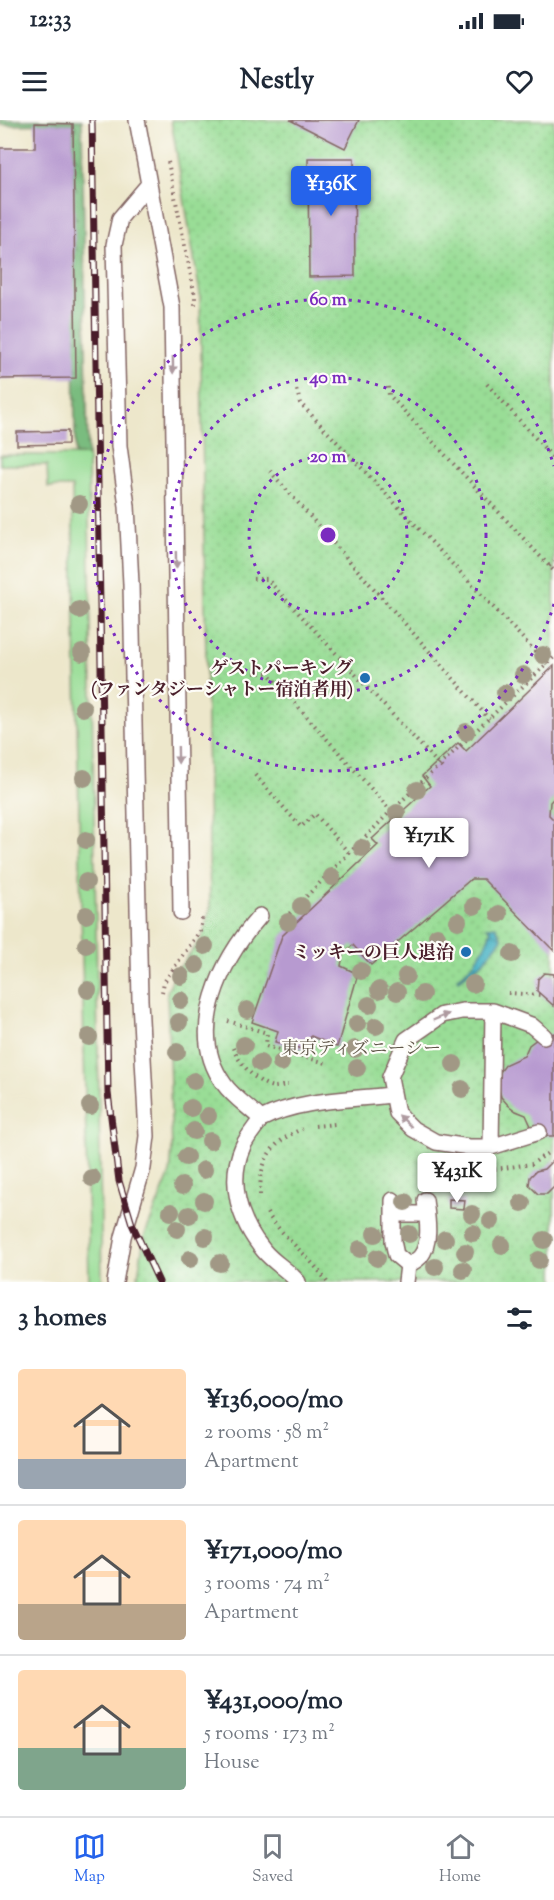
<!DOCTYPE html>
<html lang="en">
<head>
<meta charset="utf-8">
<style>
	:root { --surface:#fff; --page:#f2f2f3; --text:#1f2937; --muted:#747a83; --line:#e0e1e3; --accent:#2563eb }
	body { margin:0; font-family:"Sorts Mill Goudy","Noto Serif JP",serif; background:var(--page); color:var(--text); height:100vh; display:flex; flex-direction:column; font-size:22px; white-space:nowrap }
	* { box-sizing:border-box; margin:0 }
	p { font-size:20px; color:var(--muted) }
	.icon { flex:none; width:33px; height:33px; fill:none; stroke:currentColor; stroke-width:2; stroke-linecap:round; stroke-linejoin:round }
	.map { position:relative; height:1162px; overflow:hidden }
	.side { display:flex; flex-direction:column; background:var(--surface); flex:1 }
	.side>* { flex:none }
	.price { position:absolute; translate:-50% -51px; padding:0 14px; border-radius:6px; background:#fff; color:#222; font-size:20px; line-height:39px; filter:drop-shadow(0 2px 3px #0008) }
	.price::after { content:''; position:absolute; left:50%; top:36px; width:18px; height:14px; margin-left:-9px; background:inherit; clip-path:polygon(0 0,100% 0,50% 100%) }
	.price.current { background:var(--accent); color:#fff }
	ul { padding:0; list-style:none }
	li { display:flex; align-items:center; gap:18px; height:150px; padding:0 18px }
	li+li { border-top:2px solid var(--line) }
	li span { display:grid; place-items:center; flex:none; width:168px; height:120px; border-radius:6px; color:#555 }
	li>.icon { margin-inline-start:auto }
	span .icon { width:72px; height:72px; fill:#fffc; stroke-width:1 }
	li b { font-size:26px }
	h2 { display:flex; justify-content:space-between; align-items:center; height:72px; padding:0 18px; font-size:26px }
	.status { display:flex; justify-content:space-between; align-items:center; height:42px; padding:0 30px; background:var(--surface); direction:ltr }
	.status svg { height:16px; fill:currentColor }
	header { display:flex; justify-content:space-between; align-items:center; height:78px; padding:0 18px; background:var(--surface); font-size:27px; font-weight:700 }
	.tabs { display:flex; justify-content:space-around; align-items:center; height:84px; border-top:2px solid var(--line); background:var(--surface); font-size:16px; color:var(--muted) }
	.tabs a { display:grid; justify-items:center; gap:3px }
	.tabs .current { color:var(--accent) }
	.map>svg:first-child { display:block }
</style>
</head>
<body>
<div class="status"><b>12:33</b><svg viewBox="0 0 49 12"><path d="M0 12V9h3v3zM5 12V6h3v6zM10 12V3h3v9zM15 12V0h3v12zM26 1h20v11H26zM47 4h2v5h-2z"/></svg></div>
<header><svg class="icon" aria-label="menu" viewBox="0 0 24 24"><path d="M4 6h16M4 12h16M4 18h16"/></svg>Nestly<svg class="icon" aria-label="heart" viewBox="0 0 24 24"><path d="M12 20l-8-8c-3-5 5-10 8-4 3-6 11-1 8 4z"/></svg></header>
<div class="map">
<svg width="554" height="1162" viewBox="0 0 554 1162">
	<defs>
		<pattern id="forest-firs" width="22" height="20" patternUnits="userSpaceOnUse" patternTransform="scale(1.5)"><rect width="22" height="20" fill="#7abc7f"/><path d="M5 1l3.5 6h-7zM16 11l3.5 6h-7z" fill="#669868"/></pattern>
		<pattern id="park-dots" width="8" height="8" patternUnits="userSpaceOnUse" patternTransform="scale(1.5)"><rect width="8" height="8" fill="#99dd96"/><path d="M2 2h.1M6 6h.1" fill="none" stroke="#85bd81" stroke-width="1.8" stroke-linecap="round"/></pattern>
		<pattern id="water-ripples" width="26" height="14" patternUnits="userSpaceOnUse" patternTransform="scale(1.5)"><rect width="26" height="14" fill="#46b2c4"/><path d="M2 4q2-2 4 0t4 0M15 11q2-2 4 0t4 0" fill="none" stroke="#3c909f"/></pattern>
	</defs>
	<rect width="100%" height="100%" fill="#fdfcf7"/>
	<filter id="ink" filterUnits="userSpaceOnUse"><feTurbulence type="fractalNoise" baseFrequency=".0167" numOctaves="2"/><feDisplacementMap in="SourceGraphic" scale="12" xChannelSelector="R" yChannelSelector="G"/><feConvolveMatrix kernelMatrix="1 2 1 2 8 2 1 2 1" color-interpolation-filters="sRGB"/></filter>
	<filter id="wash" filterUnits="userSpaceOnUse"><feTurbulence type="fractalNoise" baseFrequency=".008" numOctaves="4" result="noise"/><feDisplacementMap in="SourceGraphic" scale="24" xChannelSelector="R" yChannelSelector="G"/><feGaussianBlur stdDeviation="1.35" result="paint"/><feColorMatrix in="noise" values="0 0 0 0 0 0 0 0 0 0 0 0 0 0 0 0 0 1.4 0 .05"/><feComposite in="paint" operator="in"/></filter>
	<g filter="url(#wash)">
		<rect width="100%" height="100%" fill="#ede7cb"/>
		<!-- grass -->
		<path fill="#99dd96" stroke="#727e60" stroke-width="1.5" d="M0,335H88L102,1162H89L72,367H48L47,345H0Z"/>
		<!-- forest -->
		<path fill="url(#forest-firs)" stroke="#626e55" stroke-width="1.5" d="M0,0H82L88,335H75L73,4L0,5Z"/>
		<!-- park -->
		<path fill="url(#park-dots)" stroke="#727e60" stroke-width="1.5" d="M171,0H554V1162H137L144,1117L170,1053L172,1030L167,872L175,853L202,818L210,789L200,174Z"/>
		<!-- water -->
		<path fill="url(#water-ripples)" stroke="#486878" stroke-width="1.5" d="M496,806L502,819L482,843L459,860L457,858C472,849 486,828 491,810L487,807Z"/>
		<g id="blocks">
			<!-- building -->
			<path fill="#b79ad0" d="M290,0H359L345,28Z
				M35,3L73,4L76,258L0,259V28H35Z
				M308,38H354L355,156L309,157Z
				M68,311V324L17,325V312Z
				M554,546V678L550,682L549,695L554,700V831L483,759H471L371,845L353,825L343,834L341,846L358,854L337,927L311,916L306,930L275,922L278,911L252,902L282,816L378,725L372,719L430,666L422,656L458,623L466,631Z
				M544,853L554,854V886L537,871L538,859Z
				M554,913V1016H548L539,1012L531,1006L526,995L516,991L508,985L501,977L498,964L500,952L506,944L524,936L529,925L537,919Z
				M554,1039V1067L547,1074H538L529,1065L530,1057L536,1051L544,1049Z
				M449,1079L465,1080L464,1089L449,1088Z"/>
		</g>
	</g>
	<g filter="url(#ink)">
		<use href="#blocks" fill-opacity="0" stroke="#836563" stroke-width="1.5"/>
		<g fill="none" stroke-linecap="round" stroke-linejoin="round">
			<defs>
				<path id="service" d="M137,0L172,187L181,792
					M260,796C222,839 185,911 224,964C233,977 250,988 261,999C300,979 349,980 392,975
					M261,999C255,1008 247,1017 243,1026C227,1062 239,1101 264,1131C274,1143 288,1150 298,1162
					M539,1012L491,1027H469L436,1022L413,1009L397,993L390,957L406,920L442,895L462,891H493L531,905L544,916
					M491,1027L493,891
					M393,1080V1121L396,1135L408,1145
					M393,1094H426
					M115,1162L123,1117L143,1048L147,1016L140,880L131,464L127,386L119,326L114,125L120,98L148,65
					M406,1162L408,1145C412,1143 417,1140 420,1137C432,1123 427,1097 425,1080"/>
			</defs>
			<!-- service casing -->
			<use href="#service" stroke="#836563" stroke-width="18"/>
			<!-- path -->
			<path stroke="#836563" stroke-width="4" stroke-dasharray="1.5 4.5" stroke-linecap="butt" d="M168,42L195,176V188
				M487,264L554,339
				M388,267L389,275L554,451
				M297,270L300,283L547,544
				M270,351L489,599
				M549,446L554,442
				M253,459H267L442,648
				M254,553H268L391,691
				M255,655L301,707L315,694L348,732
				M281,802L391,691L554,537
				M162,872L164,862L200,811L202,798
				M508,873L541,875
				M228,901L267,913L266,926L326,943
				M233,928C238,942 258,965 274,967C278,967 284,965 288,965
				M315,1006L335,1004
				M495,1049L532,1044L549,1032
				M260,1075C260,1041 269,1023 302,1009
				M267,1093C284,1119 310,1136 327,1162"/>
			<!-- service -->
			<use href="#service" stroke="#fff" stroke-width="15"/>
			<defs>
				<path id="rail" d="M92,0L108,973L119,1061L132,1104L159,1162"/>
			</defs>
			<!-- rail casing -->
			<use href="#rail" stroke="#4a1f2b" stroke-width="7"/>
			<!-- rail -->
			<use href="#rail" stroke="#fdfcf7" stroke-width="4.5" stroke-dasharray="14" stroke-linecap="butt"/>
		</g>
		<!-- trees -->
		<g fill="#a19885">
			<circle cx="79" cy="384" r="9"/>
			<circle cx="79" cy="490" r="9"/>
			<circle cx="82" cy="533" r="9"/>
			<circle cx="543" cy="535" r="9"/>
			<circle cx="523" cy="555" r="9"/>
			<circle cx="505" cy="573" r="9"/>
			<circle cx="83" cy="588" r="9"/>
			<circle cx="466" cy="612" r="9"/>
			<circle cx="84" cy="658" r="9"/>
			<circle cx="417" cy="670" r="9"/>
			<circle cx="397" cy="693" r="9"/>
			<circle cx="86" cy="720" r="9"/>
			<circle cx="362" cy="728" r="9"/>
			<circle cx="332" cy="757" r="9"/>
			<circle cx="86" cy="762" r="9"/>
			<circle cx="301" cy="786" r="9"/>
			<circle cx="474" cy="786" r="9"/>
			<circle cx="499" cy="794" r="9"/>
			<circle cx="86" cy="795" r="9"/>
			<circle cx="458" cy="801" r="9"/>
			<circle cx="288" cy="802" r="9"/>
			<circle cx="437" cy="816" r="9"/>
			<circle cx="86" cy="825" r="9"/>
			<circle cx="205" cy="826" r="9"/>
			<circle cx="512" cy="834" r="9"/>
			<circle cx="196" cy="845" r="9"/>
			<circle cx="361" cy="851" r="9"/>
			<circle cx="181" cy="856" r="9"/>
			<circle cx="406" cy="856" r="9"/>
			<circle cx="473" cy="864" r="9"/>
			<circle cx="88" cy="870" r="9"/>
			<circle cx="379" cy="870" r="9"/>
			<circle cx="397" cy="872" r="9"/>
			<circle cx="422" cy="874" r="9"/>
			<circle cx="181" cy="880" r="9"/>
			<circle cx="369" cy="885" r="9"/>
			<circle cx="247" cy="890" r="9"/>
			<circle cx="179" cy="902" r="9"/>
			<circle cx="357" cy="904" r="9"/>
			<circle cx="376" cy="906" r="9"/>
			<circle cx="89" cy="917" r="9"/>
			<circle cx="244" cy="925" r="9"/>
			<circle cx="355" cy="929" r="9"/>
			<circle cx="177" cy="932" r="9"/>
			<circle cx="260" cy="943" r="9"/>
			<circle cx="281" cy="943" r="9"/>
			<circle cx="454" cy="944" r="9"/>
			<circle cx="357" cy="948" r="9"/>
			<circle cx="194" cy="961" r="9"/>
			<circle cx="462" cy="969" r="9"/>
			<circle cx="90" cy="986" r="9"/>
			<circle cx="191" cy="988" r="9"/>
			<circle cx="208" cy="996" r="9"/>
			<circle cx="194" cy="1011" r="9"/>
			<circle cx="210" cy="1021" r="9"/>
			<circle cx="186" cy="1037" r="9"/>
			<circle cx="204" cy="1050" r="9"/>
			<circle cx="92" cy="1058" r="9"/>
			<circle cx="182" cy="1066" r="9"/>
			<circle cx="204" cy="1081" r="9"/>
			<circle cx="405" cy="1082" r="9"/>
			<circle cx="522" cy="1083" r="9"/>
			<circle cx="171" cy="1092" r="9"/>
			<circle cx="472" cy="1094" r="9"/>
			<circle cx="189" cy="1095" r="9"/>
			<circle cx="491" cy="1101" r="9"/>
			<circle cx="177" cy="1109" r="9"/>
			<circle cx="473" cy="1113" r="9"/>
			<circle cx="375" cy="1114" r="9"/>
			<circle cx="409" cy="1114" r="9"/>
			<circle cx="205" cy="1117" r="9"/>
			<circle cx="445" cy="1119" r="9"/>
			<circle cx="544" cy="1120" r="9"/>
			<circle cx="502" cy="1125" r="9"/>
			<circle cx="360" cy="1129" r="9"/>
			<circle cx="465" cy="1132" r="9"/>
			<circle cx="377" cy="1138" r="9"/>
			<circle cx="190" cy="1139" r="9"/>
			<circle cx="539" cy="1140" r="9"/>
			<circle cx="220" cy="1143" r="9"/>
			<circle cx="435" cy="1147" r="9"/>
			<circle cx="463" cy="1150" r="9"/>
		</g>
		<!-- one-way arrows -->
		<defs><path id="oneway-solid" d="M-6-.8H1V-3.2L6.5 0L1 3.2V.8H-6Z" transform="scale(1.5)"/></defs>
		<g fill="#ae9aa0">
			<use href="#oneway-solid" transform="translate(173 245) rotate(89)"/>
			<use href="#oneway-solid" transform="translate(176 440) rotate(89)"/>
			<use href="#oneway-solid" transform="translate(178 635) rotate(89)"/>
			<use href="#oneway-solid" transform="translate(441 897) rotate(-23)"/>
			<use href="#oneway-solid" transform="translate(405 1001) rotate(-137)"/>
		</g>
	</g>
	<!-- distance rings -->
	<g fill="none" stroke="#7b2cbf" stroke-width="3" stroke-dasharray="3 6">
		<circle cx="328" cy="415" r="79"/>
		<circle cx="328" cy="415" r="158"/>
		<path d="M554 484A236 236 0 1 1 554 346"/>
	</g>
	<!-- markers -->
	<g fill="#1f6fb2" stroke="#fdfcf7" stroke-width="2">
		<circle cx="365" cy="558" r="6"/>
		<circle cx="466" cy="832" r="6"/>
	</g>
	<g text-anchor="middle" stroke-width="4.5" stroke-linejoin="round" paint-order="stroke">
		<!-- poi labels -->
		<g font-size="18" font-weight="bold" fill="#4a1f2b" stroke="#fdfcf7" text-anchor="end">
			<text x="353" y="554">ゲストパーキング<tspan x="353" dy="21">(ファンタジーシャトー宿泊者用)</tspan></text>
			<text x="454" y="838">ミッキーの巨人退治</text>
		</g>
		<!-- park labels -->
		<g font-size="18" fill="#62584b" stroke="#fdfcf7">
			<text x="361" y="934">東京ディズニーシー</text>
		</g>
	</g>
	<circle cx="328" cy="415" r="9" fill="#7b2cbf" stroke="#fdfcf7" stroke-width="3"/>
	<g font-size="18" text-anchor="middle" font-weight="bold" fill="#7b2cbf" stroke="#fdfcf7" stroke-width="4.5" stroke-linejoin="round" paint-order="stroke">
		<text x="328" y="185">60 m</text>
		<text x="328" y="263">40 m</text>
		<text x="328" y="342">20 m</text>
	</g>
</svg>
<b class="price current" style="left:331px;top:97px">¥136K</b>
<b class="price" style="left:429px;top:749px">¥171K</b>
<b class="price" style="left:457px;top:1084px">¥431K</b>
</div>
<section class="side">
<h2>3 homes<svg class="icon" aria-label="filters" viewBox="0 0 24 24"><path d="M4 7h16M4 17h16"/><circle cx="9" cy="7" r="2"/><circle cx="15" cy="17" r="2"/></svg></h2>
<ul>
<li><span style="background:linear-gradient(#ffd9b3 75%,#9aa5b1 0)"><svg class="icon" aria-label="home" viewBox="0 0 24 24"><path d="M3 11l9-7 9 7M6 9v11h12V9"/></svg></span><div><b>¥136,000/mo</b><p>2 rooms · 58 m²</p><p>Apartment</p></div></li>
<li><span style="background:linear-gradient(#ffd9b3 70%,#b9a48a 0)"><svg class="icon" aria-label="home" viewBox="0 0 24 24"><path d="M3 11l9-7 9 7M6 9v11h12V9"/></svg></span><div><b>¥171,000/mo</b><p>3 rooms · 74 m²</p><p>Apartment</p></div></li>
<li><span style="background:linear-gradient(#ffd9b3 65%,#7fa58c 0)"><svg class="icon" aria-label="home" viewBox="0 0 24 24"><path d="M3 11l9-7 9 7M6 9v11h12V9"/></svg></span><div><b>¥431,000/mo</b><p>5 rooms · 173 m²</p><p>House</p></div></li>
</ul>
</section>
<nav class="tabs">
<a class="current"><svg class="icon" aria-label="map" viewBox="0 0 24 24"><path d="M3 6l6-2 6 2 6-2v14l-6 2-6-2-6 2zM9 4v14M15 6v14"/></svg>Map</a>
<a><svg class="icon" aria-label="saved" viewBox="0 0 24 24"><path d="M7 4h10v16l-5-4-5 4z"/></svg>Saved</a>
<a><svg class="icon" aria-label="home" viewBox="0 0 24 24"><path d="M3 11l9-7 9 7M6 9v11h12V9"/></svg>Home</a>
</nav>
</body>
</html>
